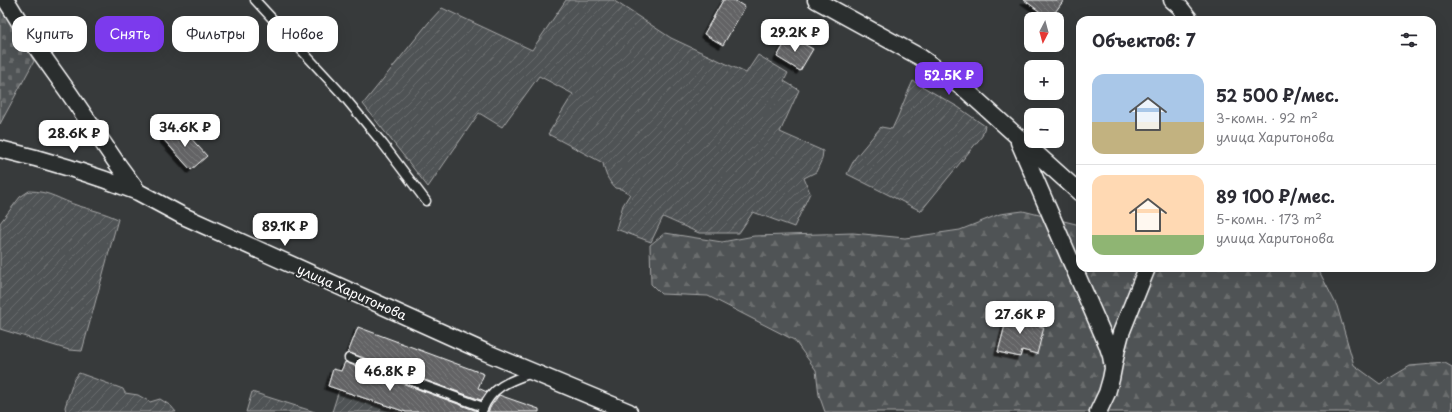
<!DOCTYPE html>
<html lang="ru">
<head>
<meta charset="utf-8">
<style>
	:root { --surface:#fff; --page:#f7f7f7; --text:#2b2b33; --muted:#7c7c81; --line:#e1e1e2; --accent:#7c3aed }
	body { margin:0; font-family:"Playpen Sans",sans-serif; background:var(--page); color:var(--text); height:100vh; display:flex; flex-direction:column; font-size:15px; white-space:nowrap }
	* { box-sizing:border-box; margin:0 }
	p { font-size:13px; color:var(--muted) }
	.icon { flex:none; width:22px; height:22px; fill:none; stroke:currentColor; stroke-width:2; stroke-linecap:round; stroke-linejoin:round }
	.map { position:relative; flex:1; overflow:hidden }
	.side { position:absolute; left:1076px; top:16px; width:360px; height:256px; display:flex; flex-direction:column; background:var(--surface); border-radius:12px; box-shadow:0 4px 16px #0002 }
	.side>* { flex:none }
	.top-card { position:absolute; left:12px; top:16px; width:380px; height:36px; display:flex; gap:8px }
	.needle { width:26px; rotate:186deg }
	.buttons { position:absolute; left:1024px; top:12px; display:grid; gap:8px }
	.buttons a { display:grid; place-items:center; width:40px; height:40px; border-radius:8px; background:var(--surface); box-shadow:0 4px 16px #0002; font-size:20px }
	.price { position:absolute; translate:-50% -34px; padding:0 9px; border-radius:8px; background:#fff; color:#222; font-size:13px; line-height:26px; filter:drop-shadow(0 1px 2px #0008) }
	.price::after { content:''; position:absolute; left:50%; top:24px; width:12px; height:9px; margin-left:-6px; background:inherit; clip-path:polygon(0 0,100% 0,50% 100%) }
	.price.on { background:var(--accent); color:#fff }
	ul { padding:0; list-style:none }
	li { display:flex; align-items:center; gap:12px; height:100px; padding:0 16px }
	li+li { border-top:1px solid var(--line) }
	li span { display:grid; place-items:center; flex:none; width:112px; height:80px; border-radius:12px; color:#555 }
	li>.icon { margin-inline-start:auto }
	span .icon { width:48px; height:48px; fill:#fffc; stroke-width:1 }
	li b { font-size:17px }
	h2 { display:flex; justify-content:space-between; align-items:center; height:48px; padding:0 16px; font-size:17px }
	.tag { padding:0 14px; border-radius:12px; background:var(--surface); box-shadow:0 4px 16px #0002; font-size:14px; line-height:36px }
	.tag.on { background:var(--accent); color:#fff }
	.map>svg:first-child { display:block }
</style>
</head>
<body>
<div class="map">
<svg width="1452" height="412" viewBox="0 0 1452 412">
	<defs>
		<pattern id="forest-firs" width="22" height="20" patternUnits="userSpaceOnUse"><rect width="22" height="20" fill="#505354"/><path d="M5 1l3.5 6h-7zM16 11l3.5 6h-7z" fill="#6a6d6e"/></pattern>
		<pattern id="cemetery-stones" width="16" height="16" patternUnits="userSpaceOnUse"><rect width="16" height="16" fill="#505354"/><path d="M2 7V4a2 2 0 0 1 4 0v3zM10 15v-3a2 2 0 0 1 4 0v3z" fill="#6a6d6e"/></pattern>
		<pattern id="garden-furrows" width="10" height="10" patternUnits="userSpaceOnUse"><rect width="10" height="10" fill="#505354"/><path d="M-1 1l2-2M0 10L10 0M9 11l2-2" fill="none" stroke="#6a6d6e"/></pattern>
		<pattern id="building-back-hatch" width="6" height="6" patternUnits="userSpaceOnUse"><rect width="6" height="6" fill="#636465"/><path d="M-1 5l2 2M0 0l6 6M5-1l2 2" fill="none" stroke="#7a7b7c"/></pattern>
		<filter id="shadow"><feDropShadow dx="-3.5" dy="3.5" stdDeviation="0" flood-color="#0009"/></filter>
	</defs>
	<rect width="100%" height="100%" fill="#373a3b"/>
	<filter id="ink" filterUnits="userSpaceOnUse"><feTurbulence type="fractalNoise" baseFrequency=".025" numOctaves="2"/><feDisplacementMap in="SourceGraphic" scale="8" xChannelSelector="R" yChannelSelector="G"/><feConvolveMatrix kernelMatrix="1 2 1 2 8 2 1 2 1" color-interpolation-filters="sRGB"/></filter>
	<g filter="url(#ink)">
		<!-- forest -->
		<path fill="url(#forest-firs)" stroke="#a8a9aa" d="M1023,211L1080,225V268H1306L1320,273L1337,306L1354,365L1380,384L1410,366L1445,363L1452,367V412H825L819,395L816,370L794,340L708,296L661,294L651,284L650,245L665,233L722,242L754,236L853,233L905,238L960,230L1000,214Z"/>
		<!-- cemetery -->
		<path fill="url(#cemetery-stones)" stroke="#a8a9aa" d="M0,5L34,61L0,124Z"/>
		<!-- garden -->
		<path fill="url(#garden-furrows)" stroke="#a8a9aa" d="M566,0H613L671,38L746,73L758,55L788,73L784,81L799,90L780,132L823,151L822,159L816,172L804,178L810,193L794,227L753,212L739,233H699L663,217L651,242L616,229L623,205L630,194L621,189L615,188C608,180 605,174 603,163L548,134L573,94L539,76L502,127L479,113L428,187L363,104L429,22L442,8L532,50Z
			M913,81L958,107L985,126L982,136L921,211L847,174L855,158L881,127L892,129C900,113 905,97 913,81Z
			M29,191C50,191 60,200 79,206C93,210 105,213 118,219L82,351L69,350L0,329V223L20,197Z
			M79,373L123,389L125,393L138,395L150,402L160,399L171,406L176,412H66L65,407L74,379Z
			M339,390L406,412H332Z
			M252,392L315,412H246Z"/>
		<!-- building -->
		<path fill="url(#building-back-hatch)" stroke="#fff" filter="url(#shadow)" d="M723,0H734L745,7L723,45L704,34Z
			M1024,0H1064L1050,19Z
			M789,36L813,49L800,71L777,57Z
			M179,125L207,156L191,170L163,139Z
			M1009,310L1031,316L1029,324L1044,327L1037,354L1022,350L1020,357L998,352Z
			M358,327L484,374L478,388L487,392L481,400L348,353Z
			M345,362L477,411V412H406L328,386L333,369L341,371Z
			M499,395L539,409V412H488L491,406Z"/>
		<g fill="none" stroke-linecap="round" stroke-linejoin="round">
			<defs>
				<path id="lane" d="M255,0L341,93L383,144L426,201
					M349,358L483,407
					M482,411C491,387 509,381 532,373"/>
				<path id="street" d="M6,0L27,34L69,93L116,162L138,192L181,215L485,352L629,412
					M816,0L920,57L967,91L1080,193
					M1172,0L1179,6L1190,20
					M1019,142L1107,344L1111,356L1113,368
					M0,149C47,160 92,174 138,192
					M1098,412L1107,393L1111,379L1117,348L1121,333L1147,268"/>
			</defs>
			<!-- lane casing -->
			<use href="#lane" stroke="#fff" stroke-width="11"/>
			<!-- street casing -->
			<use href="#street" stroke="#fff" stroke-width="19"/>
			<!-- lane -->
			<use href="#lane" stroke="#2a2d2e" stroke-width="8"/>
			<!-- street -->
			<use href="#street" stroke="#2a2d2e" stroke-width="16"/>
		</g>
	</g>
	<g text-anchor="middle" stroke-width="4" stroke-linejoin="round" paint-order="stroke">
		<!-- street labels -->
		<g font-size="13" fill="#fff" stroke="#2a2d2e">
			<text transform="translate(352 292) rotate(24)" y="5">улица Харитонова</text>
		</g>
	</g>
</svg>
<div class="buttons">
<a><svg class="needle" viewBox="-14 -14 28 28"><path d="M0-13l5 13h-10z" fill="#e53935"/><path d="M0 13l5-13h-10z" fill="#7c7c81"/></svg></a>
<a>+</a>
<a>−</a>
</div>
<b class="price" style="left:795px;top:53px">29.2K ₽</b>
<b class="price on" style="left:949px;top:96px">52.5K ₽</b>
<b class="price" style="left:185px;top:148px">34.6K ₽</b>
<b class="price" style="left:74px;top:154px">28.6K ₽</b>
<b class="price" style="left:285px;top:247px">89.1K ₽</b>
<b class="price" style="left:1020px;top:335px">27.6K ₽</b>
<b class="price" style="left:390px;top:392px">46.8K ₽</b>
<div class="top-card">
<a class="tag">Купить</a>
<a class="tag on">Снять</a>
<a class="tag">Фильтры</a>
<a class="tag">Новое</a>
</div>
<section class="side">
<h2>Объектов: 7<svg class="icon" aria-label="filters" viewBox="0 0 24 24"><path d="M4 7h16M4 17h16"/><circle cx="9" cy="7" r="2"/><circle cx="15" cy="17" r="2"/></svg></h2>
<ul>
<li><span style="background:linear-gradient(#a9c7e8 60%,#c2b280 0)"><svg class="icon" aria-label="home" viewBox="0 0 24 24"><path d="M3 11l9-7 9 7M6 9v11h12V9"/></svg></span><div><b>52 500 ₽/мес.</b><p>3-комн. · 92 m²</p><p>улица Харитонова</p></div></li>
<li><span style="background:linear-gradient(#ffd9b3 75%,#8fb573 0)"><svg class="icon" aria-label="home" viewBox="0 0 24 24"><path d="M3 11l9-7 9 7M6 9v11h12V9"/></svg></span><div><b>89 100 ₽/мес.</b><p>5-комн. · 173 m²</p><p>улица Харитонова</p></div></li>
</ul>
</section>
</div>
</body>
</html>
